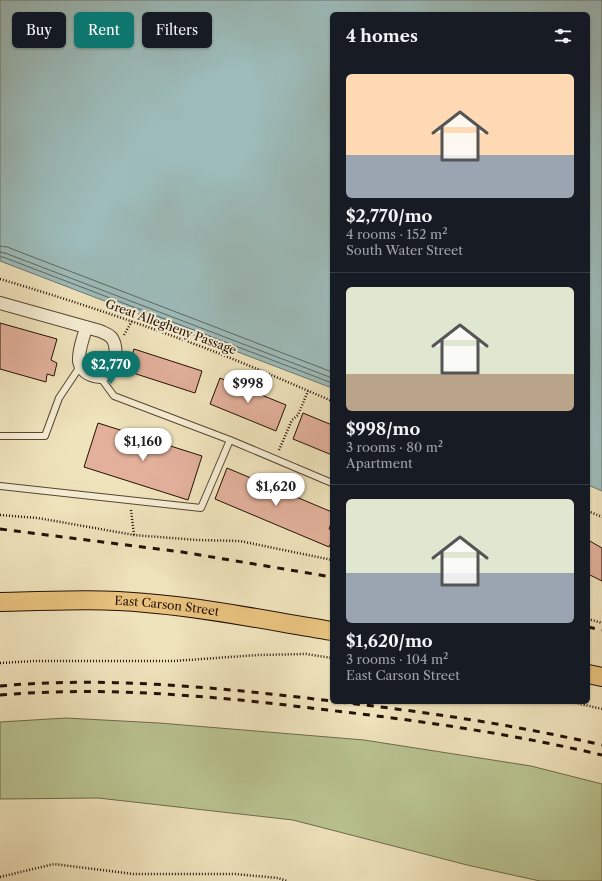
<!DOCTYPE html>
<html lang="en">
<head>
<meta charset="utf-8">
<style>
	:root { --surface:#171b24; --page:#242831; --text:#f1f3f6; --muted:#9ea1a6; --line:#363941; --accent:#0f766e }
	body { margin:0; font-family:"Libre Caslon Text",serif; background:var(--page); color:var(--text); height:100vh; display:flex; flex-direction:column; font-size:15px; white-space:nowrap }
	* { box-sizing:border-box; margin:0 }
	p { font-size:13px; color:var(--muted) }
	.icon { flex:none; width:22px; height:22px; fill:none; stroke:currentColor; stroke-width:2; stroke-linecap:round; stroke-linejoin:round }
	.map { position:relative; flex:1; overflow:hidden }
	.panel { position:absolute; left:330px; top:12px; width:260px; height:692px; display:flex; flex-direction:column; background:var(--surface); border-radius:6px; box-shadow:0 1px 3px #0004 }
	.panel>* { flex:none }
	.guide { position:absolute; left:12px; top:12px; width:258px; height:36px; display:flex; gap:8px }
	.price { position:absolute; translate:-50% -34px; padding:0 9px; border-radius:14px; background:#fff; color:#222; font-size:13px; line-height:26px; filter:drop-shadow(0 1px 2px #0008) }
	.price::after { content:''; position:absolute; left:50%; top:24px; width:12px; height:9px; margin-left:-6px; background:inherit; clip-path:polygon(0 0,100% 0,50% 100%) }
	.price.on { background:var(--accent); color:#fff }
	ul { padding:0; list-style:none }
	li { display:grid; align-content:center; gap:8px; height:212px; padding:0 16px }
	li+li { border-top:1px solid var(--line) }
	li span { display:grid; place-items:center; height:124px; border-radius:6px; color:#555 }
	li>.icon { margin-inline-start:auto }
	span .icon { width:72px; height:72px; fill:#fffc; stroke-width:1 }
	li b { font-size:17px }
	h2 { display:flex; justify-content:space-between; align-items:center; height:48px; padding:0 16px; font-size:17px }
	.tag { padding:0 14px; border-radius:6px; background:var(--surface); box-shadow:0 1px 3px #0004; font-size:14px; line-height:36px }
	.tag.on { background:var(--accent); color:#fff }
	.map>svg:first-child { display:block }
</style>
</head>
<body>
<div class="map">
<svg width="602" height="881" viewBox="0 0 602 881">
	<rect width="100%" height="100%" fill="#efe3bc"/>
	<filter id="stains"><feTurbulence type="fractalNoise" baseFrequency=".005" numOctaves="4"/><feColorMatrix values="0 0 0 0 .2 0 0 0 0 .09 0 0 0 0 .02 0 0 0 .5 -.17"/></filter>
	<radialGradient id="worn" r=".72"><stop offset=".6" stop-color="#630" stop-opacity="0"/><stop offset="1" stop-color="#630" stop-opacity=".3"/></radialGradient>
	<!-- green -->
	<path fill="#b9c491" stroke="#6e6a4b" d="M66,718L159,723L364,740L531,766L602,784V881H540L467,865L293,820L98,798L0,799V722Z"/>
	<!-- water -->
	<path fill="#9dbcba" stroke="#6d7772" d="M0,0H602V491L588,485V14H332V388L0,261Z"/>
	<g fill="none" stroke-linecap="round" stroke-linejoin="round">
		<!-- shore -->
		<path stroke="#606660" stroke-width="1" d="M0,246L7,247L332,372
			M0,252L5,253L332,378
			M0,257H3L332,383"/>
	</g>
	<!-- building -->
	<path fill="#e2b09b" stroke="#241005" d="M0,323L57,339L51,360L57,363L54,376L47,374L46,382L0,369Z
		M134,349L202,371L195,393L127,371Z
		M220,378L286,405L276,431L210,404Z
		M303,413L332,425V455L293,439Z
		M98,423L202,456L188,500L84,467Z
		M227,468L332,512V521L329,529L332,531V540L329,547L215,499Z
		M588,540L602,548V581L588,574Z"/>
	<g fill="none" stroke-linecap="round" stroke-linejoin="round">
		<defs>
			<path id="lane" d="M100,377L114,396L230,440L332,483
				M0,436H45L59,398L81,365
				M0,486L201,508L230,440"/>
			<path id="street" d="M0,303L100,331C104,333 108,334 111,337C120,348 115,374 100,377C97,377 93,376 91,375C85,373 80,367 79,361C78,350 84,337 86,327"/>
			<g id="primary">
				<path id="s1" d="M0,602C48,601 98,598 146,603C208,608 270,621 332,631"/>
				<path d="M588,674L602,677"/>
			</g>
		</defs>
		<!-- lane casing -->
		<use href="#lane" stroke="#574533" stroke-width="8"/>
		<!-- street casing -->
		<use href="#street" stroke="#574533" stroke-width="14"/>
		<!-- primary casing -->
		<use href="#primary" stroke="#241005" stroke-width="20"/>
		<!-- path -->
		<path stroke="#241005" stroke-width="2.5" stroke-dasharray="1 2" stroke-linecap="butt" d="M0,279C64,298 127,319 189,342C238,360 285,381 332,401
			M124,335L132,321
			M279,450L292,420L298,415L308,391
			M131,510L134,535
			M588,511L602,517
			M0,515L38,518L134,535L197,540L240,541L332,560
			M588,619L602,623
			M0,663L35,661H174L258,655L306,654L332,658
			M572,702L602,709
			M0,877L54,864L133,874H235L278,878L287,881"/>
		<!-- lane -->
		<use href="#lane" stroke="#f5edd3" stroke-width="6"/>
		<!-- street -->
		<use href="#street" stroke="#f5edd3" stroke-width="12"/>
		<!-- primary -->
		<use href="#primary" stroke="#e8c27e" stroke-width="18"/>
		<!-- rail -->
		<path stroke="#241005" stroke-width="3" stroke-dasharray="7 7" stroke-linecap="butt" d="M0,529L182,552L332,577
			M588,627L602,630
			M0,686C111,676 222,688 332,701
			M0,695C106,686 214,696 319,709C415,720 508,733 602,755
			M339,702C427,712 515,725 602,745"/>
	</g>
	<g text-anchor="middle" stroke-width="4" stroke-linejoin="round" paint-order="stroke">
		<!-- street labels -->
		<g font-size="12" fill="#241005" stroke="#f5edd3">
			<text transform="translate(171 327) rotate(20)" y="4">Great Allegheny Passage</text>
			<text dy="4" stroke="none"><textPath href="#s1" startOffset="167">East Carson Street</textPath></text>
		</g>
	</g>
	<rect width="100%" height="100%" filter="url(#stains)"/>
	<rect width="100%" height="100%" fill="url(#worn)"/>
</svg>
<b class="price on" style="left:111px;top:385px">$2,770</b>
<b class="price" style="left:248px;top:404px">$998</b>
<b class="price" style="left:143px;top:462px">$1,160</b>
<b class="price" style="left:276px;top:507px">$1,620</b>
<div class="guide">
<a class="tag">Buy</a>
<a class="tag on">Rent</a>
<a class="tag">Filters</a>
</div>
<section class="panel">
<h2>4 homes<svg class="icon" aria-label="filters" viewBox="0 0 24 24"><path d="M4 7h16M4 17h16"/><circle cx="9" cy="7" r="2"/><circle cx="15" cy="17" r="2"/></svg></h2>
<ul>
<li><span style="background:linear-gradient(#ffd9b3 65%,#9aa5b1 0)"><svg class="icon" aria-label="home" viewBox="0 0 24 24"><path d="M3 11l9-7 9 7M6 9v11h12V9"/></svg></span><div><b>$2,770/mo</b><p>4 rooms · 152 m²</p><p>South Water Street</p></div></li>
<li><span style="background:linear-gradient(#dfe7d0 70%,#b9a48a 0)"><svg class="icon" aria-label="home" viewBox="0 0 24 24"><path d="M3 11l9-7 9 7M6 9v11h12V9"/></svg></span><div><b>$998/mo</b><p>3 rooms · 80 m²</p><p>Apartment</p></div></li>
<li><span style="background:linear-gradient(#dfe7d0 60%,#9aa5b1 0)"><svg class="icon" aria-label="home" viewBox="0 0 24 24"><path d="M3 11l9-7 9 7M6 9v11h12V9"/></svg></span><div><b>$1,620/mo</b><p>3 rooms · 104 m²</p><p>East Carson Street</p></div></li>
</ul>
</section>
</div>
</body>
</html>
